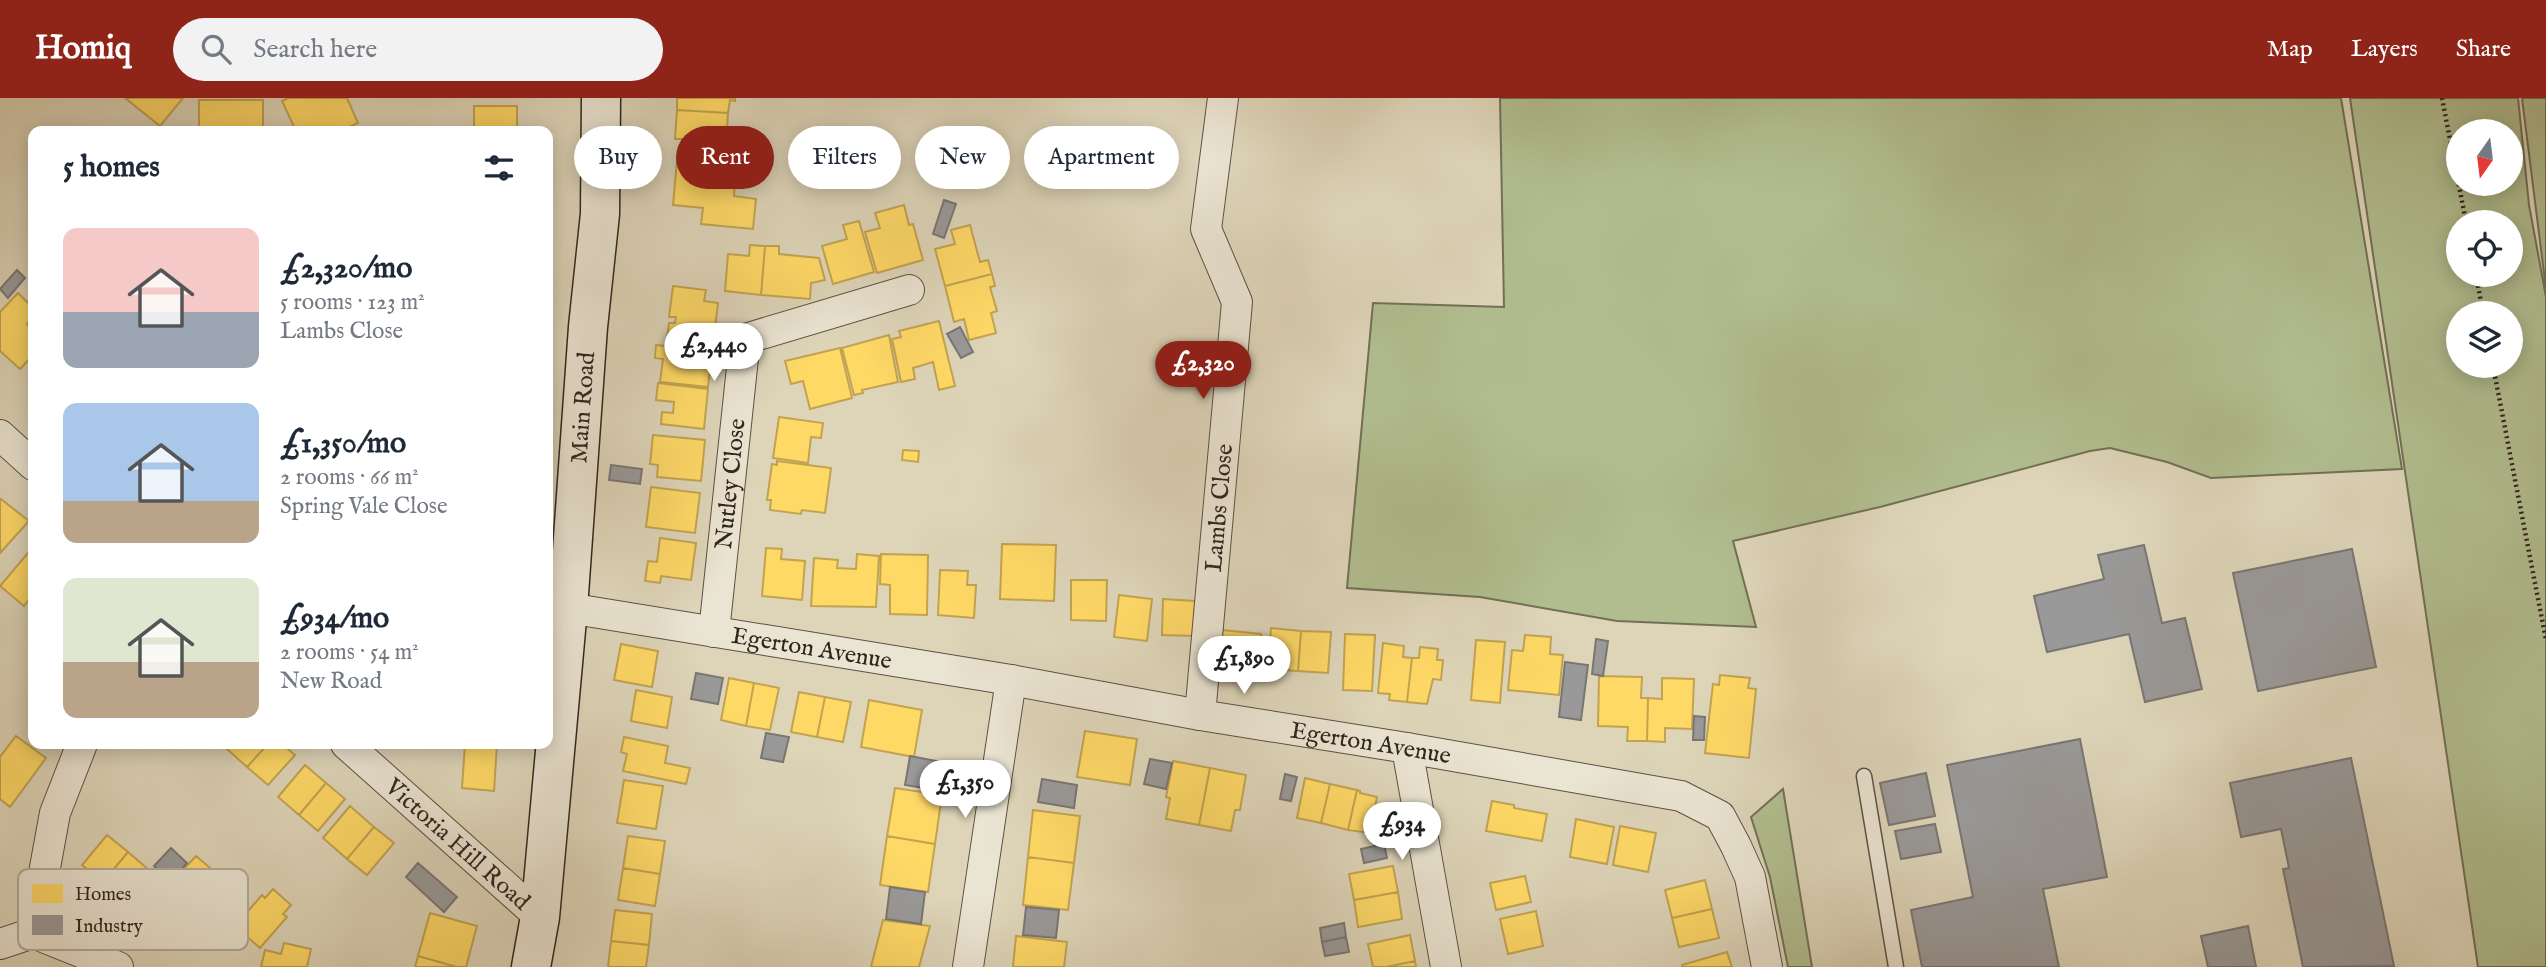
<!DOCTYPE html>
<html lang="en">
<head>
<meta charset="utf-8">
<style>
	:root { --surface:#fff; --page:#f2f2f3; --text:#1f2937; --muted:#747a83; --accent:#8f2418 }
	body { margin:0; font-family:"IM FELL English",serif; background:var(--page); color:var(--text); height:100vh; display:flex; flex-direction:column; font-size:26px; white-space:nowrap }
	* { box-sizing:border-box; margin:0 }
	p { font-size:23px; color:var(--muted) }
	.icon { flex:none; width:38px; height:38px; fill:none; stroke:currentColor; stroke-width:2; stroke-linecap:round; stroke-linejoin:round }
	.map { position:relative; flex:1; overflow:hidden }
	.side { position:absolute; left:28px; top:28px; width:525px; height:623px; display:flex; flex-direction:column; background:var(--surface); border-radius:14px; box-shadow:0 4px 18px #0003 }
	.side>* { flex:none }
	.hud { position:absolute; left:574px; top:28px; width:665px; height:63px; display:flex; gap:14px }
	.needle { width:46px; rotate:194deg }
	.tools { position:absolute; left:2446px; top:21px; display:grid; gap:14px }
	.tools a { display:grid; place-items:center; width:77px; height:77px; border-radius:50%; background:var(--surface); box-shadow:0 4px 18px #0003; font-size:35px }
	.price { position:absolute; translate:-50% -60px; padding:0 16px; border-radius:24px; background:#fff; color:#222; font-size:23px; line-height:46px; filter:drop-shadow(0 2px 4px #0008) }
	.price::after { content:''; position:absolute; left:50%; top:42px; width:21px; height:16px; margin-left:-10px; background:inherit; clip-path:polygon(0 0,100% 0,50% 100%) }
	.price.active { background:var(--accent); color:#fff }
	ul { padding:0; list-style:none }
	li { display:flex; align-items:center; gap:21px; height:175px; padding:0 35px }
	li span { display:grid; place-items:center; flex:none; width:196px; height:140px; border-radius:14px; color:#555 }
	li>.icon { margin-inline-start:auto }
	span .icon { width:84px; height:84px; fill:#fffc; stroke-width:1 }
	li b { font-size:30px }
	h2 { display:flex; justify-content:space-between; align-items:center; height:84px; padding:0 35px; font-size:30px }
	.chip { padding:0 24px; border-radius:32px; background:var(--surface); box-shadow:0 4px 18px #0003; font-size:24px; line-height:63px }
	.chip.active { background:var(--accent); color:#fff }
	header { display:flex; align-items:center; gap:42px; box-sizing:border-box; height:98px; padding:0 35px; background:var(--accent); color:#fff }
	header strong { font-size:33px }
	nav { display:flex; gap:38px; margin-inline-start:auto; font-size:24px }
	.search { width:490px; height:63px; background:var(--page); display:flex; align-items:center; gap:18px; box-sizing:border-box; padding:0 24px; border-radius:38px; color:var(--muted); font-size:26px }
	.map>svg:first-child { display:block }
</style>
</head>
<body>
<header>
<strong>Homiq</strong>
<div class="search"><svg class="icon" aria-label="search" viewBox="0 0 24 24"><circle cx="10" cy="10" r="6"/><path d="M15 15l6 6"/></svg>Search here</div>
<nav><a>Map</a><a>Layers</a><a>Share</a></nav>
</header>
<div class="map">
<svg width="2546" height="869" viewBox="0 0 2546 869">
	<rect width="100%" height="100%" fill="#ded5b9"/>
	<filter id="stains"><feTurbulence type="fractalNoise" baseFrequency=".00286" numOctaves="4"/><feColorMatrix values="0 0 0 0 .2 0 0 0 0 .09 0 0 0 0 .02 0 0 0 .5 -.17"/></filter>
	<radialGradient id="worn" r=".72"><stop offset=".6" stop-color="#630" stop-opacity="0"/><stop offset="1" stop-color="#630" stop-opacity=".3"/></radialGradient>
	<!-- green -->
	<path fill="#b1bd8f" stroke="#727057" stroke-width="2" fill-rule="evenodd" d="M1500,0H2341L2402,371L2211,380L2167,364L2110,350L2090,353L1880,409L1733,443L1756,529L1617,523L1480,499L1347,490L1373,205L1504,209Z
		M2350,0H2518L2529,107L2546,199V869H2478ZM2459,33H2511V86H2459ZM2459,124H2511V177H2459ZM2511,215V268H2459V215Z
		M2522,0H2546V191Z
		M1783,691L1812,869H1788L1770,779L1751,719Z"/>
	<!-- homes -->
	<path fill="#ffd966" stroke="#c2a351" stroke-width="2" d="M125,0H183L160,28Z
		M288,0H347L358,25L340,33H296L282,3Z
		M677,0H735V3L730,2L728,15L677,12Z
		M199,2H263V33H199Z
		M474,8H517V33H474Z
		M677,12L728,15L727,32L742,33L741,48L729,47L728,53L720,52V56L681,54L682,41H675Z
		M677,63L736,69L734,98L756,101L753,131L701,126L703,110L673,107Z
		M904,107L909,127L913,126L923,162L877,175L865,134L880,130L875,115Z
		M859,123L874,174L833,186L822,148L847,141L843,127Z
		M970,127L980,164L988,162L992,176L945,188L935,151L955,146L951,132Z
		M750,147L765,148L761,197L725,193L728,156L749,158Z
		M765,148H779V156L819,160L825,182L811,185L810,201L761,197Z
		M992,176L995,188L990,189L997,213L991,215L996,235L969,242L964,221L954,224L945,188Z
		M673,188L706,192L704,203L718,205L713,246L667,241L669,225H675L676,219H669Z
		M18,195L33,210V219L27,226L33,232V257L20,271L0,253V214Z
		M939,223L955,288L939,292L933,264L913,270L915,281L901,284L892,241L901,239L899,233Z
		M889,237L898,284L862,292L863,295L854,297L842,250Z
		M667,241L713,246L708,289L660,284L663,261L655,260L656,247L666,248Z
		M840,250L852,300L810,311L803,283L791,286L785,263Z
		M658,285L708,291L704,331L661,326L662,314L673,315L674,304L656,302Z
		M779,319L823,325L821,340L811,339L808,365L773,360Z
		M653,337L705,342L701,383L657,379L658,367L650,366Z
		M903,352L919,353L918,364L902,362Z
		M777,363L831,370L825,415L802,412L801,416L770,412L771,402H767L772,366L777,367Z
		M651,389L700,395L695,435L646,429Z
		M1,401L29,423L0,455V402Z
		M660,440L696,445L691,482L661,478L660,485L645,483L648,463L657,464Z
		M1002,446L1056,447L1054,503L1000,501Z
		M33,449V496L24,508L0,488Z
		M766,450L782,451L781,461L805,463L802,502L762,498Z
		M857,456L879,458L876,509L811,508L814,460L838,462L837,470L856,471Z
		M881,456L928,457L927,517L890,516V487L880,486Z
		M940,472L968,473L967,487H976L974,520L938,517Z
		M1071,482H1107L1106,523L1071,522Z
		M1119,497L1152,501L1147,543L1114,539Z
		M1163,501L1195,503L1194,538L1162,537Z
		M1271,530L1301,533L1298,573L1268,571Z
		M1222,532L1261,536L1258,575L1219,572Z
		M1301,533L1331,534L1328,575L1298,573Z
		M1345,536L1375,537L1372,593L1343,592Z
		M1525,537L1551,539L1550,556L1563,557L1559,597L1508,592L1512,552L1523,553Z
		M1476,542L1505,544L1500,605L1471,602Z
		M1383,545L1404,548L1403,559L1412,560L1407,604L1389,602L1390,596L1378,595Z
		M621,546L658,553L652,589L614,582Z
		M1420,549L1438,551L1437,562H1443L1441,582L1433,581L1427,606L1407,604L1412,560H1419Z
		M1720,577L1750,580L1748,590L1756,591L1749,660L1705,655L1713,586L1719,587Z
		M1599,578L1642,579L1641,600H1648L1647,643H1627L1628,629L1598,628Z
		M729,580L754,585L746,628L721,622Z
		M1662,580L1694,581L1692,631L1665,630V644L1647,643L1648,600L1662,601Z
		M754,585L779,590L770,632L746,628Z
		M636,592L672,599L667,630L631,623Z
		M799,594L825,599L817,639L791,634Z
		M825,599L851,604L843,644L817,639Z
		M869,602L922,612L914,659L861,649Z
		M1085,633L1137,641L1130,687L1077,679Z
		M16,638L46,660L10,709L0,701V659Z
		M624,639L668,648L665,665L690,670L686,686L623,673L627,656L621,654Z
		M232,646H268L247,669L227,651Z
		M268,646H282L295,657L268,687L247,669Z
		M465,646H497L494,693L462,690Z
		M1173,663L1210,670L1199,727L1166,721L1170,700L1166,699Z
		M305,667L326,685L299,717L278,699Z
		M1210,670L1246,677L1240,712H1235L1231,733L1199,727Z
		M1305,680L1330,686L1321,725L1297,720Z
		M624,682L663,688L656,731L617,725Z
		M326,685L345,701L318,733L299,717Z
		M1330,686L1357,692L1348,732L1321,725Z
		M895,690L942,697L935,746L887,738Z
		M1357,692L1360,693V695L1377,699L1370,735L1348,732Z
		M1492,703L1514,707V710L1547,716L1542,743L1486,733Z
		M350,708L374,729L347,761L323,740Z
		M1033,712L1080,718L1074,765L1028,759Z
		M1576,721L1614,729L1607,766L1570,759Z
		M1620,728L1656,735L1648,774L1613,767Z
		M374,729L394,745L367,777L347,761Z
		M107,737L128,754L103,784L82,767Z
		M628,738L665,743L660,776L623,770Z
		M887,738L935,746L928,794L880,787Z
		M128,754L149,772L124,802L103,784Z
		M196,758L215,774L182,813L161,795Z
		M1028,759L1074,765L1068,812L1023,807Z
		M1393,768L1398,794L1354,802L1349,776Z
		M623,770L660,776L655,808L618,802Z
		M1525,778L1531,804L1496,812L1490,785Z
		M1705,782L1712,811L1672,820L1665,792Z
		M273,791L291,807L283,816L287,819L260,850L235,828L262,797L265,800Z
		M1398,794L1402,821L1358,829L1354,802Z
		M1712,811L1719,840L1679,849L1672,820Z
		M615,812L652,816L649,847L611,843Z
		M1536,813L1543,848L1508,856L1500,821Z
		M430,815L477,828L466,869H457L418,858Z
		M883,822L930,828L919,869H871Z
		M1410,837L1415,863L1386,869H1373L1368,846Z
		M1016,838L1067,844L1064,869H1013Z
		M611,843L649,847L646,869H608Z
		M284,845L311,851L307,869H261L265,852L281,856Z
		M1727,854L1732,869H1682V867Z
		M418,858L457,869H415Z
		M1415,863L1416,869H1386Z"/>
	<!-- industry -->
	<path fill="#999" stroke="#7a7674" stroke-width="2" d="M944,102L956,106L944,140L933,136Z
		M17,172L25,180L8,200L0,191Z
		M960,229L973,254L961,260L947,236Z
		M611,367L642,371L640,386L609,382Z
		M2144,447L2162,525L2185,520L2202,591L2145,604L2129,536L2047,554L2034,498L2104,481L2098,457Z
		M2352,451L2376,569L2258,593L2233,475Z
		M1596,541L1608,543L1603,578L1592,576Z
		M1565,564L1588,567L1581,622L1559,619Z
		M696,575L723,580L718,606L691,601Z
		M1694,618L1705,619L1704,642H1693Z
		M766,635L789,639L783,664L761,660Z
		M2080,641L2107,779L2043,791L2059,869H1922L1911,812L1973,799L1947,667Z
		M910,658L947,665L943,693L905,687Z
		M2351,660L2394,868L2303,869L2283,771L2289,770L2281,731L2241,739L2230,685Z
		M1150,661L1172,665L1166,691L1144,686Z
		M1926,675L1935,718L1889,727L1880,685Z
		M1285,676L1297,679L1291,703L1280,701Z
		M1042,681L1077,687L1074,710L1038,704Z
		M1935,726L1941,754L1901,761L1895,733Z
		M1384,746L1387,760L1364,765L1361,751Z
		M171,750L187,765L170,784L154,768Z
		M418,765L457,799L444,814L406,779Z
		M890,789L925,794L921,826L886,821Z
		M1026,809L1059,812L1056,840L1023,837Z
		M1344,825L1346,839L1322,844L1320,830Z
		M2248,828L2256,869H2208L2201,838Z
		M1346,839L1349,854L1325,858L1322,844Z"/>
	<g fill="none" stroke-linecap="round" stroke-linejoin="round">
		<defs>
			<path id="lane" d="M1864,678L1896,869"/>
			<g id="street">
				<path d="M0,337L33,367"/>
				<path id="s1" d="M568,510L1011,582L1200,617L1407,650L1681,698L1720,718L1736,748L1750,779L1767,869"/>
				<path id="s2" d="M714,534L745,241L909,192"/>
				<path id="s3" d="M1200,617L1237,204L1206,131L1223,0"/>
				<path id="s4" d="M346,646L540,819"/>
				<path d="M1407,650L1446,869"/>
				<path d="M33,835L118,869"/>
				<path d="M0,846L33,835L55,715L82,646"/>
				<path d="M968,869L1011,582"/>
			</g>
			<g id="secondary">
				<path id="s5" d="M531,869L540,819L568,510L588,229L600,116L601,0"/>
			</g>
		</defs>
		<!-- lane casing -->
		<use href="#lane" stroke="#5d5046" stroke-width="17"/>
		<!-- street casing -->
		<use href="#street" stroke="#5d5046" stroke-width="32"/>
		<!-- secondary casing -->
		<use href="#secondary" stroke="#32241f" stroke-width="41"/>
		<!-- path -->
		<path stroke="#32241f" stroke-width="4.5" stroke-dasharray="2 3.5" stroke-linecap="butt" d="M2442,0L2466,124
			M2476,177L2483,215
			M2493,268L2546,542"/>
		<!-- lane -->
		<use href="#lane" stroke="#eae4d2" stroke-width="14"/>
		<!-- street -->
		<use href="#street" stroke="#eae4d2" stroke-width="30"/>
		<!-- secondary -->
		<use href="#secondary" stroke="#eae4d2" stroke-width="38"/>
	</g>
	<g text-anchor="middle" stroke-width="7" stroke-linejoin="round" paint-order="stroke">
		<!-- street labels -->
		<g font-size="24" fill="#32241f" stroke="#eae4d2">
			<text dy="8" stroke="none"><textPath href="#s5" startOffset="562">Main Road</textPath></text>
			<text dy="8" stroke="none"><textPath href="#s2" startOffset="149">Nutley Close</textPath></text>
			<text dy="8" stroke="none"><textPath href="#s3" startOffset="208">Lambs Close</textPath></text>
			<text dy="8" stroke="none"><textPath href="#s1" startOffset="247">Egerton Avenue</textPath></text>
			<text dy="8" stroke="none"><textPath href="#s1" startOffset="814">Egerton Avenue</textPath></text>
			<text dy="8" stroke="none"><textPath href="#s4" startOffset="150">Victoria Hill Road</textPath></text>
		</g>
	</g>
	<!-- legend -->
	<rect x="18" y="771" width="230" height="81" rx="10" fill="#eae4d2" stroke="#b3aa9c" stroke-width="2"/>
	<rect x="32" y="786" width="31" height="19" fill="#ffd966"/>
	<rect x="32" y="817" width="31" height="20" fill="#999"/>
	<g font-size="19" fill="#32241f">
		<text x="75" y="802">Homes</text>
		<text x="75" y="834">Industry</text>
	</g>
	<rect width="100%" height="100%" filter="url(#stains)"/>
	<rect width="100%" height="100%" fill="url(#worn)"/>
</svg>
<div class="tools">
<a><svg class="needle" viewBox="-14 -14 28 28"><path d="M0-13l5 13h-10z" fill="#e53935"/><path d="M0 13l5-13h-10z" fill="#747a83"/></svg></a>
<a><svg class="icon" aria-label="locate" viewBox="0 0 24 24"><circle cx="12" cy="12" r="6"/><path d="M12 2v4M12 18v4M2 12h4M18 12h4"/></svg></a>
<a><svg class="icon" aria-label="layers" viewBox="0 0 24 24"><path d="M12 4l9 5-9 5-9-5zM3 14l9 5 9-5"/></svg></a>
</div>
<b class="price" style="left:714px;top:285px">£2,440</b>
<b class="price active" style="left:1203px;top:303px">£2,320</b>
<b class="price" style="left:1244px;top:598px">£1,890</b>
<b class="price" style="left:965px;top:722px">£1,350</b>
<b class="price" style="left:1402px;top:764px">£934</b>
<div class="hud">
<a class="chip">Buy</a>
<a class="chip active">Rent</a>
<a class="chip">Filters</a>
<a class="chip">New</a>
<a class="chip">Apartment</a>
</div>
<section class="side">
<h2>5 homes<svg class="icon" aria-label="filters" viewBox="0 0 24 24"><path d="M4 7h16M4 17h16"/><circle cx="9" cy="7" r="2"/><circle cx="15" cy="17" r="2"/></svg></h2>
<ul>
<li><span style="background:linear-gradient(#f6c9c9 60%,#9aa5b1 0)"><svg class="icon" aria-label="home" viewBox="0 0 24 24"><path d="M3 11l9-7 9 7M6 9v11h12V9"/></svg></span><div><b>£2,320/mo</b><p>5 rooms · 123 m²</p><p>Lambs Close</p></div></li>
<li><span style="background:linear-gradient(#a9c7e8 70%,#b9a48a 0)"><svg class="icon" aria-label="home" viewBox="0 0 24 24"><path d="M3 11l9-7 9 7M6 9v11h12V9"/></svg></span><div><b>£1,350/mo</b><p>2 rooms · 66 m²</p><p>Spring Vale Close</p></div></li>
<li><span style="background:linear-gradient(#dfe7d0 60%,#b9a48a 0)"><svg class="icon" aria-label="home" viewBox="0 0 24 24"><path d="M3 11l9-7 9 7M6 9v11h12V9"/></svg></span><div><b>£934/mo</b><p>2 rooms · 54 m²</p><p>New Road</p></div></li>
</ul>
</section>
</div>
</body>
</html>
